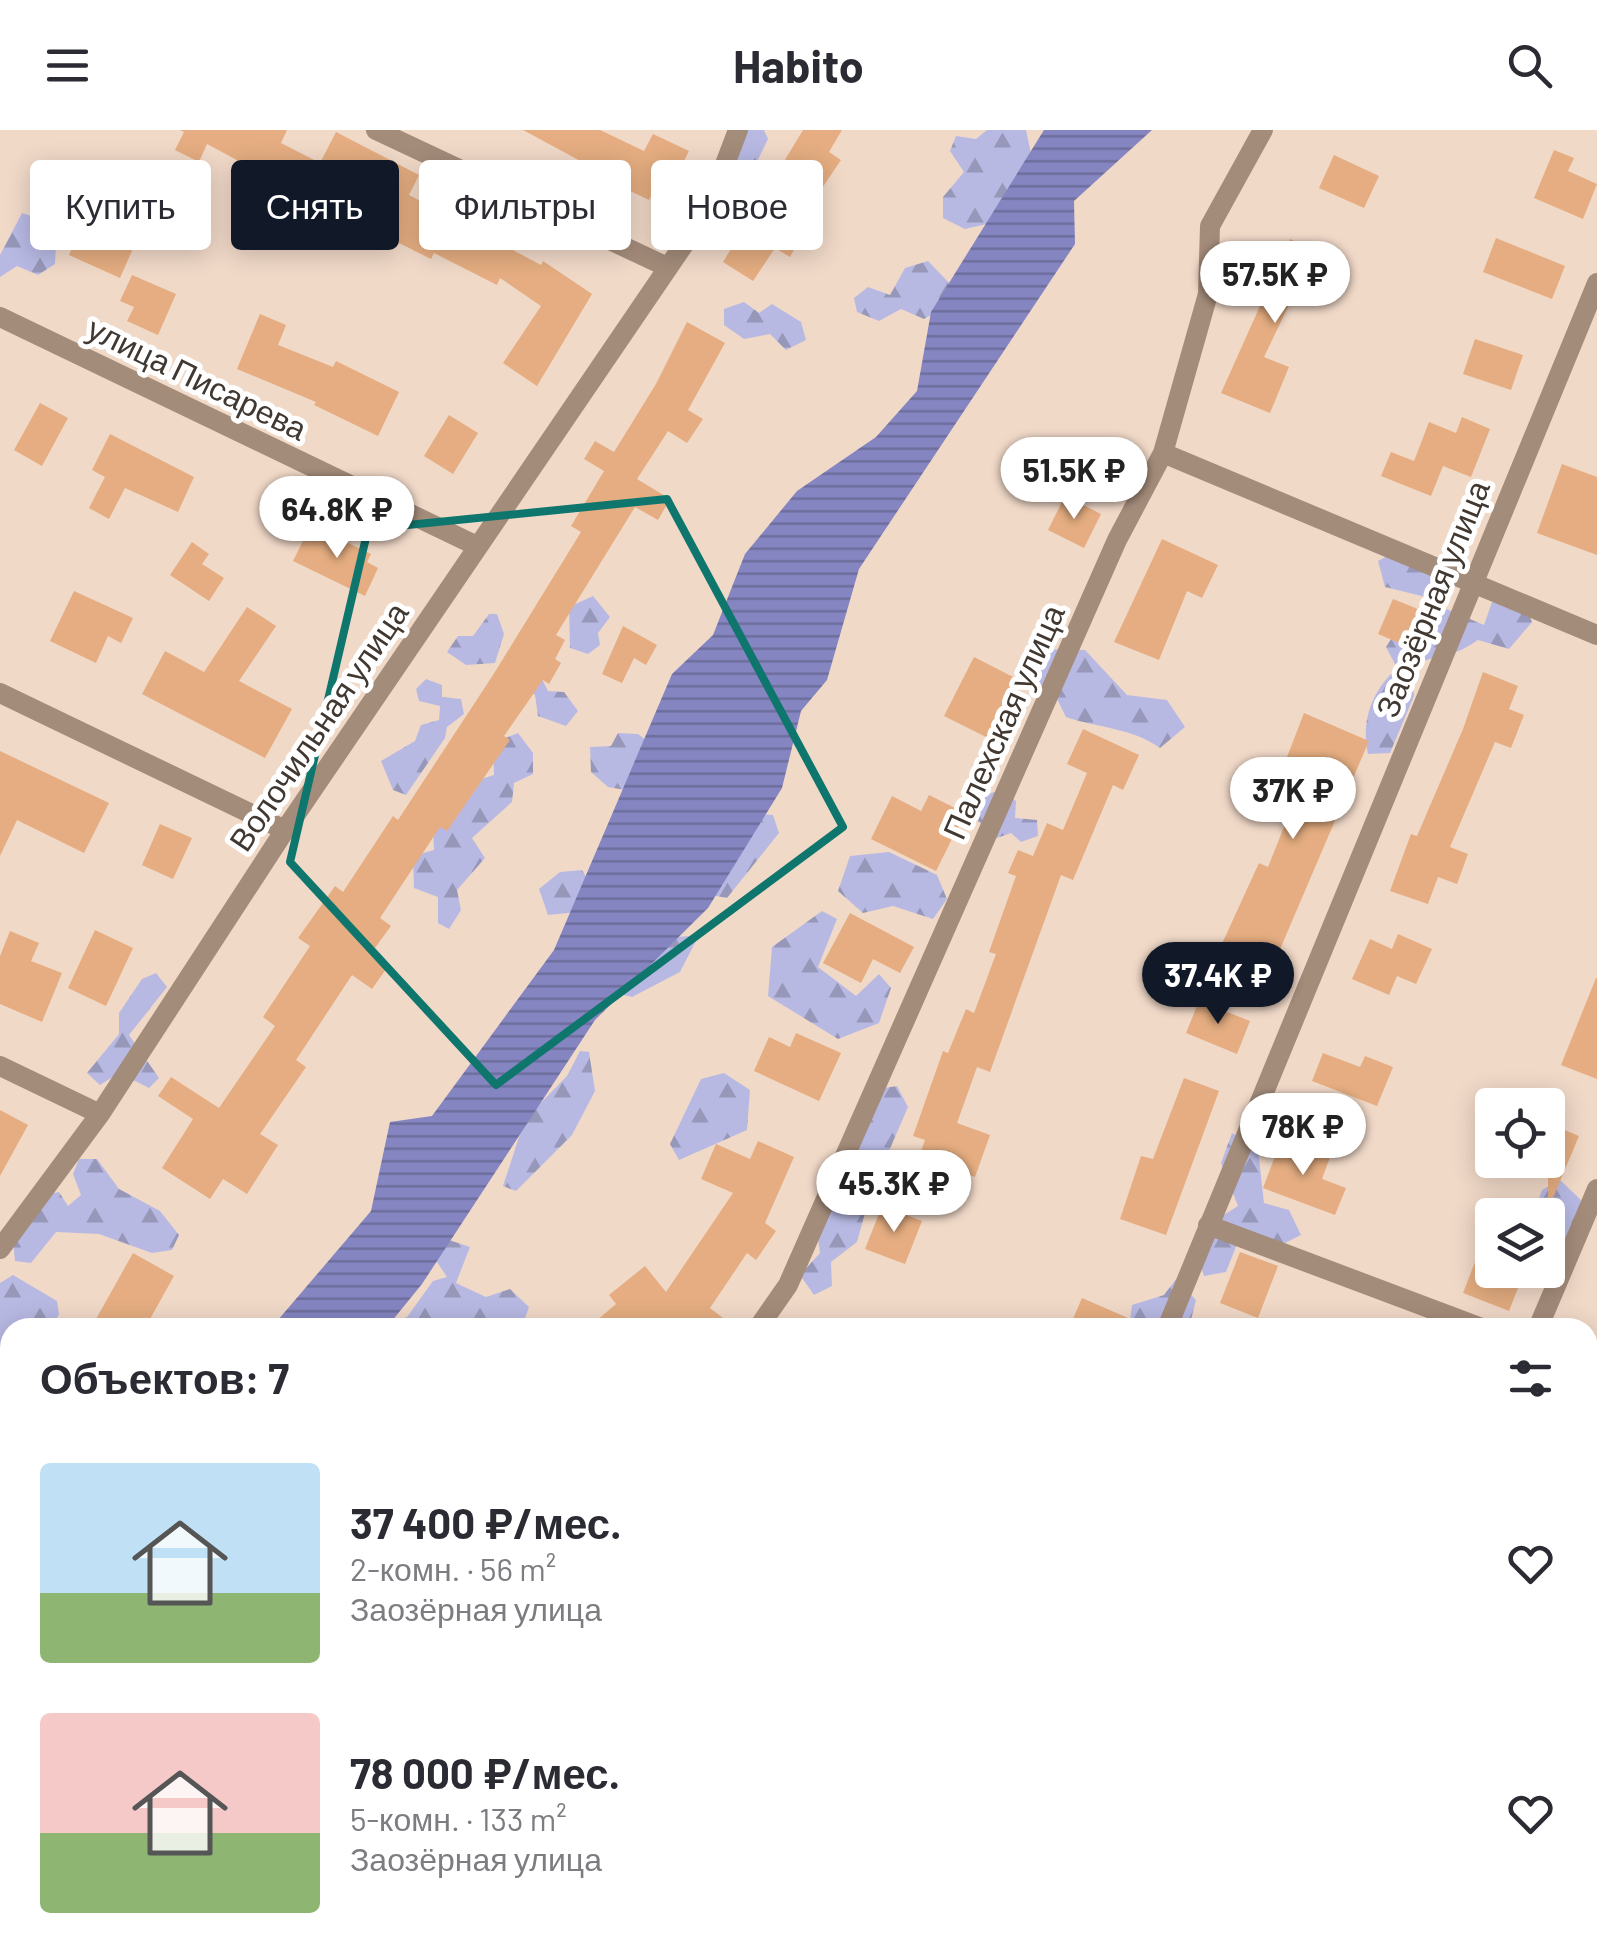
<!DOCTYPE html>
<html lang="ru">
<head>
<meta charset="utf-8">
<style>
	:root { --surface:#fff; --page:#f7f7f7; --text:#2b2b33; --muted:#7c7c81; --accent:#111827 }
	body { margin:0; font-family:Barlow,sans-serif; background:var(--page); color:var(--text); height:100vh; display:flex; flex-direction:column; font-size:38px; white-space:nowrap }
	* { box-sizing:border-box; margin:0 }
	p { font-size:32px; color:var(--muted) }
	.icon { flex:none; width:55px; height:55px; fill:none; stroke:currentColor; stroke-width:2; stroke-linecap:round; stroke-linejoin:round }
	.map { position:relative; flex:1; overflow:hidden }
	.panel { position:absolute; left:0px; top:1188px; width:1598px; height:642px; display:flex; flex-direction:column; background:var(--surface); border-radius:30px 30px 0 0; box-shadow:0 5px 25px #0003 }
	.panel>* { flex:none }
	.hud { position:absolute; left:30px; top:30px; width:1000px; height:90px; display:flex; gap:20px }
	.buttons { position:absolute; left:1475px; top:958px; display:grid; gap:20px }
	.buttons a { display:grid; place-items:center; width:90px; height:90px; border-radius:10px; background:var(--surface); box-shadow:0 5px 25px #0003; font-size:50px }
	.price { position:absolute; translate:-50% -85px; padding:0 22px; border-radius:35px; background:#fff; color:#222; font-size:32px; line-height:65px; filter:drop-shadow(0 2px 5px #0008) }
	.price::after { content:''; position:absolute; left:50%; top:60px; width:30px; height:22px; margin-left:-15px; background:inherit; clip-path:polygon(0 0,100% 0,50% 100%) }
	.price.on { background:var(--accent); color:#fff }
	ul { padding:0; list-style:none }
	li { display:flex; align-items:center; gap:30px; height:250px; padding:0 40px }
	li span { display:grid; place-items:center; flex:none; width:280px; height:200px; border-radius:10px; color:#555 }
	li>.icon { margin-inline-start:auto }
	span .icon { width:120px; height:120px; fill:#fffc; stroke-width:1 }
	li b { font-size:42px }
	h2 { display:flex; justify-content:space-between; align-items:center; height:120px; padding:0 40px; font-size:42px }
	.chip { padding:0 35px; border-radius:10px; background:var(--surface); box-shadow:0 5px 25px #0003; font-size:35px; line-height:90px }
	.chip.on { background:var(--accent); color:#fff }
	header { display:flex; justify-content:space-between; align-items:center; height:130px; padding:0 40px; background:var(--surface); font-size:45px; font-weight:700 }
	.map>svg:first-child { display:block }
</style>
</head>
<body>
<header><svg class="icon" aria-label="menu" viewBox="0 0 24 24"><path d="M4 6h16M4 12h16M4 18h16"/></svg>Habito<svg class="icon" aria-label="search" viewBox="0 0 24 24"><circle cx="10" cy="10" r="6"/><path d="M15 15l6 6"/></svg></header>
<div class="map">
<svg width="1597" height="1828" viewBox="0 0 1597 1828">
	<defs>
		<pattern id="forest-firs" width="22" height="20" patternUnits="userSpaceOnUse" patternTransform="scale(2.5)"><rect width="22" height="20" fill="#b8b9e3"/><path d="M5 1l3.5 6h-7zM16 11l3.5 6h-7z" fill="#9797b9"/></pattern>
		<pattern id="water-rules" width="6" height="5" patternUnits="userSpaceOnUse" patternTransform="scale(2.5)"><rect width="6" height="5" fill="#8585c1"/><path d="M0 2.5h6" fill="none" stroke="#6e6e9d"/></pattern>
	</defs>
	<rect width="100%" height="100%" fill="#f1d9c8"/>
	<!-- forest -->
	<path fill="url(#forest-firs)" d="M745,0H764L768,9L745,57L729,58L724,43Z
		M987,0H1026L1032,28L991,93L965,99L943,88V67L964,42L950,21L956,6L976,9Z
		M22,83L57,94L55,134L38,145L17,136L0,147V125Z
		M928,131L953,157L947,176L924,189L901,179L879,191L857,182L854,168L868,157L890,165L905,138Z
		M744,172L759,183L772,174L801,192L806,210L786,220L770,204L744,209L724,195V179Z
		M1404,417L1455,446L1444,478L1484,495L1492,472L1523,470L1532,492L1509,519L1478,510C1448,531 1438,522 1411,537L1414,566L1390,623L1368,624C1361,591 1371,562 1397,538L1386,517L1406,486L1437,482L1430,468L1385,457L1378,431Z
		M593,466L610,487L598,503L600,515L588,524L570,518L569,477Z
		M489,484H497L504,504L495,533L466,535L447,522L458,506H473Z
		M1039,519L1085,520L1127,565L1167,570L1185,597L1160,618C1133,598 1098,598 1066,587L1055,565L1037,563L1024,537Z
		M535,535L548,561L564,562L578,581L566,596L538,586L535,565L506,548Z
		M426,549L442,555V567L461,569L464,584L447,597L445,608L406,665L393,660L381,631L415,611L421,595L439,590L440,576L419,571L416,559Z
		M518,603L533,623V644L514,653L512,672L472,708L485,728L457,760L461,780L449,799L438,793V767L414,758L413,726L434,720L433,696L468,653L494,645L493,613Z
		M618,603L638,604L659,620L637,662L608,657L591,642L590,617L611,616Z
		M1000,660L1016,671L1015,688L1037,690L1038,706L1021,712L1011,703L997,708L978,691L983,666Z
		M756,684L773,685L779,703L727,768L711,765Z
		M889,722L937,745L947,769L933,789L893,776L863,783L838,761L850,726Z
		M582,740L591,755L578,782L548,785L539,759L560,742Z
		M822,781L837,789L818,837L856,866L879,844L891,858L879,893L838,909L768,866L772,817Z
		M699,805L680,842L632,867L616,863L668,808Z
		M156,843L167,857L129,905L159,948L149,958L119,943L100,955L87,943L119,904V883L142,849Z
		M580,921L589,922L595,961L572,1005L516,1061L503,1056L525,989L567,946Z
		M724,943L750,960L747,1000L679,1030L670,1014L701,949Z
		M897,956L908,977L886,1028L861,1030L853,1016L878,959Z
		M1232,1003L1258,1019L1264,1073L1289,1080L1301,1105L1279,1116L1241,1104L1226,1142L1204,1146L1198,1125L1219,1088L1238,1076L1221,1033Z
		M79,1029H97L119,1059L160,1081L179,1105L172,1120L152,1123L99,1104L56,1102L31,1133L15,1131L12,1101L40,1066L59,1062L68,1076L81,1065L73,1044Z
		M857,1047L872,1058L857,1112L831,1132L832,1156L814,1165L800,1145L820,1123L817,1101L840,1050Z
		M1560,1050L1581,1070L1573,1111L1548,1122V1085H1533L1542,1060Z
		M446,1109L470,1117L456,1153L486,1167L510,1159L529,1177L522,1197L374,1198L407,1187L433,1151L447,1147L433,1126Z
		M13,1145L57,1171L59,1184L53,1197L10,1198V1233L0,1230V1153Z
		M1176,1149L1196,1170L1190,1194L1129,1198L1132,1175L1164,1165Z"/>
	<!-- water -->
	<path fill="url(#water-rules)" d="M1044,0H1152L1074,71L1075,114L859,439L827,550L801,581L782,658L708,778L595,890L422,1154L387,1197H272L371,1081L390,992L432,986L554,820L672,544L713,505L745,424L797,361L876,307L917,261L931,182Z
		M10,1421V1573L0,1581V1427Z"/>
	<!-- building -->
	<path fill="#e5ad81" d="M180,0H287L281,13L320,33L336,2L419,45L409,65L541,135L543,131L592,164L537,256L503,233L541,176L500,148L497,155L434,123L431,129L363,95L361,100L293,63L284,81L253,64L263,44L207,14L199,32L175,20L184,2Z
		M523,0H600L644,21L653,4L689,21L677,45L664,39L649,70L620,56L616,64L593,53L599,41Z
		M803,0H842L829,22L841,30L814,70L819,74L790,127L775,118L753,151L723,132Z
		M1554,20L1574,28L1568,41L1597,54L1583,89L1534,68Z
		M1334,25L1379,46L1364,78L1319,58Z
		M90,78L141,100L120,148L69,125Z
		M1496,108L1565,136L1552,169L1483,142Z
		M1290,109L1335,130L1315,174L1294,164L1264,227L1289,237L1270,283L1221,263Z
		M132,145L176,164L158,205L127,191L134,177L120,171Z
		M260,184L286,195L278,215L333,237L336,231L399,262L378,306L314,275L316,272L237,239Z
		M687,192L725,213L688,280L703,289L687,313L668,301L637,349L670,369L658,390L635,377L556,505L565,510L555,529L561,533L549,554L543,550L504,606L510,610L447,701L440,697L380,788L391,796L372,822L389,835L372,859L352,845L296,930L306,937L260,1004L278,1015L247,1064L223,1049L210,1069L162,1038L193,989L158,966L171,947L219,978L275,896L263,887L310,816L298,808L335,756L343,762L393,686L398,690L493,545L581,402L571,396L604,341L584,329L595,311L614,322L656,254Z
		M1475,209L1523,225L1511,260L1463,244Z
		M40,273L68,288L42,336L14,320Z
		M449,285L478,303L453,344L424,326Z
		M1462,287L1490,299L1471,347L1443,336L1431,366L1381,346L1391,322L1414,331L1429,292L1456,303Z
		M110,304L194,347L178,382L125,358L109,389L89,378L105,347L92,340Z
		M1562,334L1597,347V425L1537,403Z
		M1065,366L1101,384L1084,418L1048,400Z
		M321,400L371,424L367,432L378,438L365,466L293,431L307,403L317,408Z
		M1162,409L1218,435L1202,468L1187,461L1159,530L1114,512Z
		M192,412L209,424L202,434L224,448L209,471L170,445Z
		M74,461L133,488L121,513L108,506L96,533L50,511Z
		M1393,469L1423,481L1409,517L1378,504Z
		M247,477L276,496L239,551L292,579L265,628L142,564L165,521L204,542Z
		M623,496L657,515L646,535L634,528L622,553L602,544Z
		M974,527L1019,550L990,609L944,586Z
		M1483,542L1518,556L1509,579L1524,585L1511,618L1495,612L1450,717L1468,724L1457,754L1438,747L1428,774L1390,761L1411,704L1417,706L1463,599Z
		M1304,583L1369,611L1266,852L1215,829L1259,733L1268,737L1286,692L1265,684Z
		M1083,599L1139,625L1123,660L1113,655L1073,750L1061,745L990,942L977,937L957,993L990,1005L975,1047L919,1027L925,1010L913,1006L943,921L948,923L966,879L974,883L996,824L989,822L1016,746L1008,743L1018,720L1033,726L1047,693L1063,700L1087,643L1067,634Z
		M0,621L109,673L84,723L17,690L0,726Z
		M929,665L965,683L936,741L871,709L892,666L921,681Z
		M160,694L192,708L173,749L142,735Z
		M850,783L914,817L900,843L873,829L861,853L823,833Z
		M95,800L133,818L106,876L68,858Z
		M10,801L39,813L31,831L62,843L42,892L0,874V826Z
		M1398,804L1432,819L1416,854L1397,846L1389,865L1352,849L1370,809L1392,819Z
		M1596,848H1597V949L1561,935Z
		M1199,871L1250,891L1237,924L1186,903Z
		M796,903L841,923L819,971L754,941L769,907L790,917Z
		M1323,923L1360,937L1365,926L1393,937L1377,976L1312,951Z
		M1184,948L1219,961L1166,1105L1120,1089L1141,1026L1153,1029Z
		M0,980L28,995L0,1046Z
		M1548,993L1579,1006L1548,1080Z
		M1282,1008L1330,1027L1322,1049L1346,1058L1335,1085L1263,1058Z
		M758,1011L794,1027L765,1093L776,1101L756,1130L747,1123L710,1178L736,1198H588L616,1174L609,1165L645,1136L666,1162L733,1063L701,1049L716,1014L750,1029Z
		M882,1076L922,1091L905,1134L865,1119Z
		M1491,1091L1492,1140H1525L1509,1181L1463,1163Z
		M1240,1122L1278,1136L1258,1188L1220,1173Z
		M133,1123L174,1146L145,1198H91Z
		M1082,1168L1151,1198H1069Z"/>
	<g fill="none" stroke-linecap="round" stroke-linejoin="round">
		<!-- minor -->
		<path stroke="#a48c7a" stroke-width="20" d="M376,0L665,136
			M0,187L477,416
			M1163,323L1597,505
			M0,563L285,700
			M0,936L100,984
			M1208,1095L1482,1198
			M0,1119L100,984L285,700L708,79L738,0
			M758,1198L788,1155L1117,410L1163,323L1208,164L1210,96L1263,0
			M1167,1198L1597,153
			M1538,1198L1597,1059
			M1588,1236L1597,1240
			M0,1815L10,1807
			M275,1820L281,1828
			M774,1820L780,1828
			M1533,1820L1553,1828
			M583,1828L595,1820
			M1184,1828L1195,1820"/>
	</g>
	<!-- marked area -->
	<path fill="none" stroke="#0f766e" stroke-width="8" stroke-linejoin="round" d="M667,369L843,697L496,955L290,732L368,399Z"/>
	<g text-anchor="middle" stroke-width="10" stroke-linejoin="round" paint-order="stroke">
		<!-- street labels -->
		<g font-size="32" fill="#413831" stroke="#fff">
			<text transform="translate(197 249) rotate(26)" y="11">улица Писарева</text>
			<text transform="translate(1433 469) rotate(-68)" y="11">Заозёрная улица</text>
			<text transform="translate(1004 592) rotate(-66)" y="11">Палехская улица</text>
			<text transform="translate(319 597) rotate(-56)" y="11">Волочильная улица</text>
		</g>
	</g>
</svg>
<div class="buttons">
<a><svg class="icon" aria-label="locate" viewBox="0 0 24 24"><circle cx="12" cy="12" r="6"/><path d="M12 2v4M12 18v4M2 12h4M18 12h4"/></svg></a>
<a><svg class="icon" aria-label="layers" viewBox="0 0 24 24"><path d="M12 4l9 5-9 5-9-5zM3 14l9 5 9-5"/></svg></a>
</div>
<b class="price" style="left:1275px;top:196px">57.5K ₽</b>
<b class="price" style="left:1074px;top:392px">51.5K ₽</b>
<b class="price" style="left:337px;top:431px">64.8K ₽</b>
<b class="price" style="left:1293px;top:712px">37K ₽</b>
<b class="price on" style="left:1218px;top:897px">37.4K ₽</b>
<b class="price" style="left:1303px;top:1048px">78K ₽</b>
<b class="price" style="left:894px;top:1105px">45.3K ₽</b>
<div class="hud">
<a class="chip">Купить</a>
<a class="chip on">Снять</a>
<a class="chip">Фильтры</a>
<a class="chip">Новое</a>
</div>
<section class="panel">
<h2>Объектов: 7<svg class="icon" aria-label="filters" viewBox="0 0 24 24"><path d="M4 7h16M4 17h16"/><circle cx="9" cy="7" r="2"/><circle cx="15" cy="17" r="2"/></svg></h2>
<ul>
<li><span style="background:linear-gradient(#bfe0f5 65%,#8fb573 0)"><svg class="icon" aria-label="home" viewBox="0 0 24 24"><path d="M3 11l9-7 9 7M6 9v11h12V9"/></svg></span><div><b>37 400 ₽/мес.</b><p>2-комн. · 56 m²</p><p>Заозёрная улица</p></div><svg class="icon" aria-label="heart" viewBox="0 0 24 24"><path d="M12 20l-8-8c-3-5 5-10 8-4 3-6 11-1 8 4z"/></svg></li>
<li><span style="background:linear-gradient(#f6c9c9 60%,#8fb573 0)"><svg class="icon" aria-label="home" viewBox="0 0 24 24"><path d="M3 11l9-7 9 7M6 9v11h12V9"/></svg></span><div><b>78 000 ₽/мес.</b><p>5-комн. · 133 m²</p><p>Заозёрная улица</p></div><svg class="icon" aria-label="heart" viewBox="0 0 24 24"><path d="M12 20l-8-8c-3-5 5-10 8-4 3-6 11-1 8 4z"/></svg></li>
</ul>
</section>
</div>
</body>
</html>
